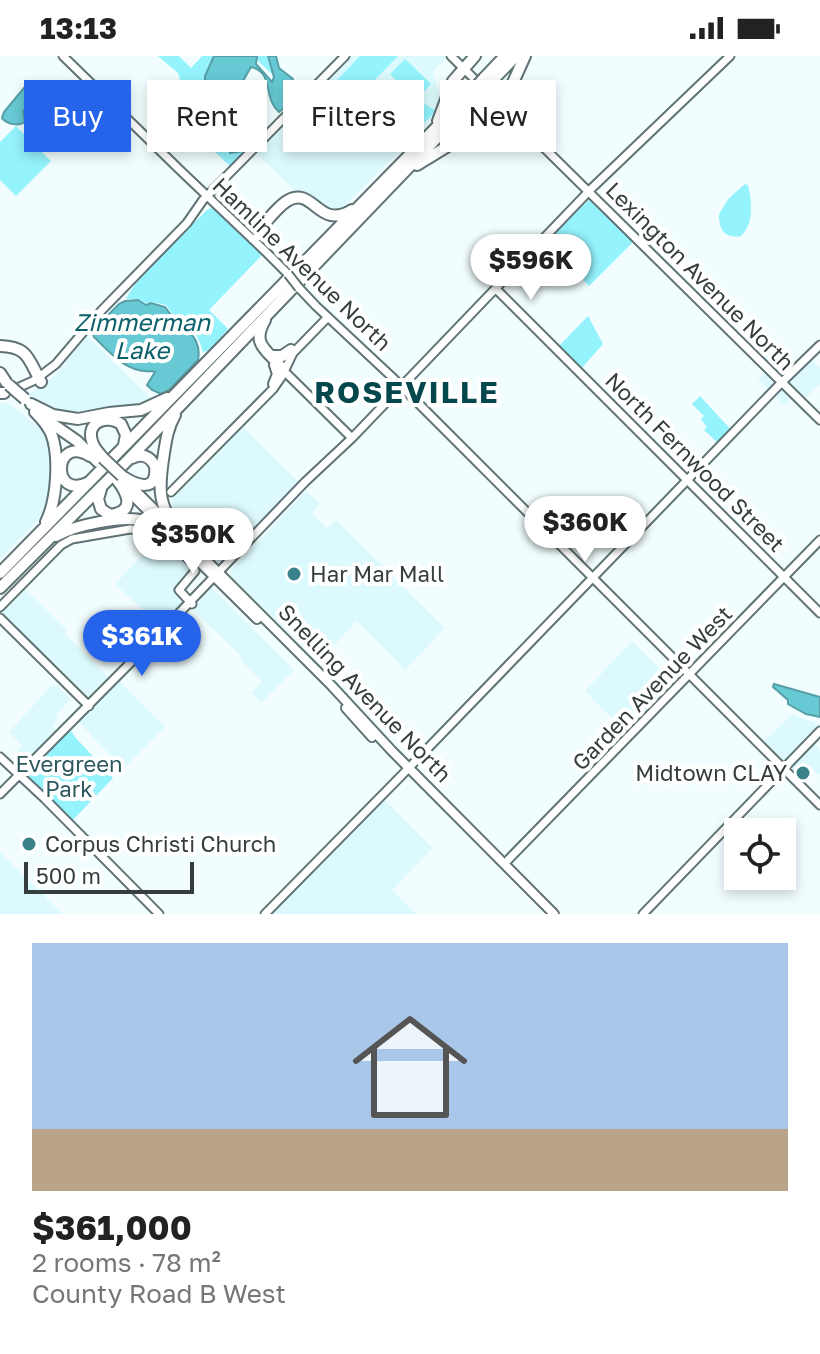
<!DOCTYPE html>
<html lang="en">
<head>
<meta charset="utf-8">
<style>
	:root { --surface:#fff; --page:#f6f6f6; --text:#222; --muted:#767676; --line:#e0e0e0; --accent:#2563eb }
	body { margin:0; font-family:"Golos Text",sans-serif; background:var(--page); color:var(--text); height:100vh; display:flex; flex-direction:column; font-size:30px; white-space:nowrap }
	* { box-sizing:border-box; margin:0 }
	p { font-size:26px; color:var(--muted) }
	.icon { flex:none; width:44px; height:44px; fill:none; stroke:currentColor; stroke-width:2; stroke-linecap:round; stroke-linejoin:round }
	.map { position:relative; height:858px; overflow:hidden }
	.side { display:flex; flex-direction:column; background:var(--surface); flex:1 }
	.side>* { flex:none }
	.guide { position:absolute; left:24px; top:24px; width:772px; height:72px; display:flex; gap:16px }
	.tools { position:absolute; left:724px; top:762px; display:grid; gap:16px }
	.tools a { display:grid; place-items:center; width:72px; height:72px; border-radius:0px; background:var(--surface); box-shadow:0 4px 12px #0003; font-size:40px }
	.scale { position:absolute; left:24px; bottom:20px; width:170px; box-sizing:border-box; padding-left:8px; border:4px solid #353d3e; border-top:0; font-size:22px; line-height:28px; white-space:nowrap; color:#353d3e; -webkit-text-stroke:6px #fff; paint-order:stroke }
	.price { position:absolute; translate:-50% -68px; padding:0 18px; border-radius:28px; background:#fff; color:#222; font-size:26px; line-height:52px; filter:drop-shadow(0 2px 4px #0008) }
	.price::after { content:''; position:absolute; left:50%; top:48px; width:24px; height:18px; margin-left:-12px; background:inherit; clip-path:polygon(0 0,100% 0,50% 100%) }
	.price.active { background:var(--accent); color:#fff }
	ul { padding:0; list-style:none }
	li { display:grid; align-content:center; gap:16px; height:424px; padding:0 32px }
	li+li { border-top:2px solid var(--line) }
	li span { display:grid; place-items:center; height:248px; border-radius:0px; color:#555 }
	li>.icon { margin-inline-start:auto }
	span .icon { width:144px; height:144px; fill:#fffc; stroke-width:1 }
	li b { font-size:34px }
	.pill { padding:0 28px; border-radius:0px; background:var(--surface); box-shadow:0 4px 12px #0003; font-size:28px; line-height:72px }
	.pill.active { background:var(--accent); color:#fff }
	.status { display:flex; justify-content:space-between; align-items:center; height:56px; padding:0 40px; background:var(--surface); direction:ltr }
	.status svg { height:22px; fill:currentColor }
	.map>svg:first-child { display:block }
</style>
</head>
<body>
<div class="status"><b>13:13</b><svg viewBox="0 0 49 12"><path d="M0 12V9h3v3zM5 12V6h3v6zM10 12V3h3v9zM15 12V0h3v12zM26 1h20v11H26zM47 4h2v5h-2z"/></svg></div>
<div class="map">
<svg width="820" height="858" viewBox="0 0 820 858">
	<rect width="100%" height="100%" fill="#f1fdfe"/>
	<!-- built -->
	<path fill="#dcfafd" d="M348,0H444L446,2L433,16L441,46L435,61L338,156L330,157L298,138L255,96Z
		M87,280L155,346L124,354L76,362L43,351L27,339L55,320Z
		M772,288L797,314L810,302L820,312V328L803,344L796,337L784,350L758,323L770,311L760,301Z
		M0,347H8L40,372L46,381L49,392L50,433L44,456L38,464L0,503Z
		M240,368L300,427L219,509L182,471L170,441Z
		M306,435L320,448L312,457L327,472L336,464L445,572L405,614L357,565L319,605L231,521V514Z
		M161,480L194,512L173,534L184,546L161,571L115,528Z
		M23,531L67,574L64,577L111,624L89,645L0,560V553Z
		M212,532L294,614L261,647L251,637L262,625L240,603L242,601L192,552Z
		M632,585L676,629L628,678L585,635Z
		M119,625L165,671L123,713L79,666Z
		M53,628L56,631L57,630L71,643L56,658L59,662L52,669L56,674L25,706L16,697L22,690L9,676Z
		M793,658L820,669V673L810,683L820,694V717L818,719L811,711L799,723L787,706L784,707L763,686Z
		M385,744L433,792L392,834L416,858H273Z
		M0,796L38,834L41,833L46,842L63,858H0Z"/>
	<!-- green -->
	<path fill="#94f3fd" d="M158,0H179L191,12L202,0H272L275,21L255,2L234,22L242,31L217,57L251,90L231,111L189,72L194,65L183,54L177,59L161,43L180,23L178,17Z
		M360,0H398L356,43L354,41L356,38C348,37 342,33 341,24L339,26L337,24Z
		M405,3L431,28L417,43L436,55L411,80H405L382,58L402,37L408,36L390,18Z
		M16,70L51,105L16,140L0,124V86Z
		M745,128L748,129C752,146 754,168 741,180C724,183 719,173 719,158L729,142Z
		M591,142L635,184L589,230L546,186Z
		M212,152L263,198L209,254L228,273L210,294L203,296C200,286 195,273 185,268C181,266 177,266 173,263V259L166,249L152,246L146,247L138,243H126C143,211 182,179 208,153Z
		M588,260L603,288L580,314L557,292Z
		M700,340L732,375L719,388L704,374L707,371L701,363L704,360L692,348Z
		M69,675L72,676L74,680L113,722L71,766L26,719Z"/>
	<!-- water -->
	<path fill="#66c9d3" stroke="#579fa6" stroke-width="2" d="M214,0H257L256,8L272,26L274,21L268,0H276L279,12L293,23C293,35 289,50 279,56C262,41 275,17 251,11C237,35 228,47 245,73L253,74L256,84L244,95L230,97C227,85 234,82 238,72L226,56L220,55L205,63L200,62L196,56L205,37V20Z
		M28,27L35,31L39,36L34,45L23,55L25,66C18,71 7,68 2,62L4,56Z
		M138,244L146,249L151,247L165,251L171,259V264L180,270H183C194,279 201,289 198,304L170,333L161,338L152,334L147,329L155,316L152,315C128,318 110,297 94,281L92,275L119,248L125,245Z
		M774,628L820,641V661L806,658L788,648V644L773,631Z"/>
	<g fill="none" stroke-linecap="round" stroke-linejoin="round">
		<!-- stream -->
		<path stroke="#579fa6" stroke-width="2" d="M290,37L297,43"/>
		<defs>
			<path id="secondary" d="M63,0L183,117L266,196L288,218
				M451,0L820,364
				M252,183L256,182L267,171
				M299,232L316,250L392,321L820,749
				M496,233L820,557
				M282,313L352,382
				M13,334L35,324L56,308L102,254L187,167L203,144L345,0
				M171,436L273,333L282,320L293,297L328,261
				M0,551L61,489L72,483L130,473L157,476L168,482L194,509L195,515L179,534L192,548
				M0,562L89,650
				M0,701L44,742L159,858
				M0,738L161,576L305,426L352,382L592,132L730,0
				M508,804L820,484
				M265,858L400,721L782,326L820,289
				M643,858L820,675"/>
			<path id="primary" d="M125,424L169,468
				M125,432L164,471
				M179,477L330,628L392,695L554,858
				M173,480L257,563
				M346,652L372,681"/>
			<path id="highway" d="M484,22L505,0
				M490,27L516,0
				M438,65L453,25L475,0
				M417,109L466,79L499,47L511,31L525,0
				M264,168C271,160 279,150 287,145C314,129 318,175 352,154
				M265,264C250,290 269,294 282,313
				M0,290C29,291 28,303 41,326
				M271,300H282L291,294
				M0,317L6,326
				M274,328L278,318L275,309
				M0,337H4
				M31,348L53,359L78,363L109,357L141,354L167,342
				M35,356C41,362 47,369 51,377C60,400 57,444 46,466
				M175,359C168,371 166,384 164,397C158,434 157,451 183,481
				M44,362L77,385L98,406
				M103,402C99,397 93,391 92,385C86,366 107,358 121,368L126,379L124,389
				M122,420C137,430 158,437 155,410C150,400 142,397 132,402
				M89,426C50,446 53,377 90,400
				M101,433L98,443L101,453L110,459C136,456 128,438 117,424
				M56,480C75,469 123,459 144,465C157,468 166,476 177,484
				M0,517L475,32
				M0,532L127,405L480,37"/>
		</defs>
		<!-- secondary casing -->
		<use href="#secondary" stroke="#607274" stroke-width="11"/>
		<!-- primary casing -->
		<use href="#primary" stroke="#607274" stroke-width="12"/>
		<!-- highway casing -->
		<use href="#highway" stroke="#607274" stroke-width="14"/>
		<!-- secondary -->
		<use href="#secondary" stroke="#fff" stroke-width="7"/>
		<!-- primary -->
		<use href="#primary" stroke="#fff" stroke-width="8"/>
		<!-- highway -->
		<use href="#highway" stroke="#fff" stroke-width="10"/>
		<defs>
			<path id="secondary-bridge" d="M288,218L299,232"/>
			<path id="highway-bridge" d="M475,32L484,22
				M480,37L490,27
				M9,329L25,343
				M103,402L122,420"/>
		</defs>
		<!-- secondary-bridge casing -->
		<use href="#secondary-bridge" stroke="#607274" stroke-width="11" stroke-linecap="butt"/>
		<!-- highway-bridge casing -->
		<use href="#highway-bridge" stroke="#607274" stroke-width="14" stroke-linecap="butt"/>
		<!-- secondary-bridge -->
		<use href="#secondary-bridge" stroke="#fff" stroke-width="7"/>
		<!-- highway-bridge -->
		<use href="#highway-bridge" stroke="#fff" stroke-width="10"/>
	</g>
	<!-- markers -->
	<g fill="#3a828a" stroke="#fff" stroke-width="3">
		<circle cx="294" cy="518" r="8"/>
		<circle cx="803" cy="717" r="8"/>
		<circle cx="29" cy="788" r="8"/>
	</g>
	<g text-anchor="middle" stroke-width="8" stroke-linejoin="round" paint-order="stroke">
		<!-- street labels -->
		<g font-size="22" fill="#353d3e" stroke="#fff">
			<text transform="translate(302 208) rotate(44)" y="8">Hamline Avenue North</text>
			<text transform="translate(700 220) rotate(45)" y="8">Lexington Avenue North</text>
			<text transform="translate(695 406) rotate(45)" y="8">North Fernwood Street</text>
			<text transform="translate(652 632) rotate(-46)" y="8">Garden Avenue West</text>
			<text transform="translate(365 637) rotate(46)" y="8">Snelling Avenue North</text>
		</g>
		<!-- poi labels -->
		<g font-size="22" fill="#353d3e" stroke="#fff" text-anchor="start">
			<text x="310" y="526">Har Mar Mall</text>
			<text x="787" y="725" text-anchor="end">Midtown CLAY</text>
			<text x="45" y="796">Corpus Christi Church</text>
		</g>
		<!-- park labels -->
		<g font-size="22" fill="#2b575c" stroke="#fff">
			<text x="69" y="716">Evergreen<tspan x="69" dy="25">Park</tspan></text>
		</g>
		<!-- water labels -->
		<g font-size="24" font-style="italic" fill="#0a6169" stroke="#fff">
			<text x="142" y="275">Zimmerman<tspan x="142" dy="28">Lake</tspan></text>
		</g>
		<!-- district labels -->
		<g font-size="30" font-weight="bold" letter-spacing="2" fill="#04474d" stroke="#fff">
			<text x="407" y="347">ROSEVILLE</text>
		</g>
	</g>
</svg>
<div class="tools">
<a><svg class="icon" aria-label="locate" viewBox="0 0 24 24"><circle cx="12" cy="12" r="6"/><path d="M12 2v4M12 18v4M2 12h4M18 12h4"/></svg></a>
</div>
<div class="scale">500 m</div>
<b class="price" style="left:531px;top:246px">$596K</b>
<b class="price" style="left:585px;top:508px">$360K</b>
<b class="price" style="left:193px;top:520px">$350K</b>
<b class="price active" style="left:142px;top:622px">$361K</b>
<div class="guide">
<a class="pill active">Buy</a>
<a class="pill">Rent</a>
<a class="pill">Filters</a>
<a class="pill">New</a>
</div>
</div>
<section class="side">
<ul>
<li><span style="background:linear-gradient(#a9c7e8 75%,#b9a48a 0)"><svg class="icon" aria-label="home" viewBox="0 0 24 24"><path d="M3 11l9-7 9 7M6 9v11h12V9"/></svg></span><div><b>$361,000</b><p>2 rooms · 78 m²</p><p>County Road B West</p></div></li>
</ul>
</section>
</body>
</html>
